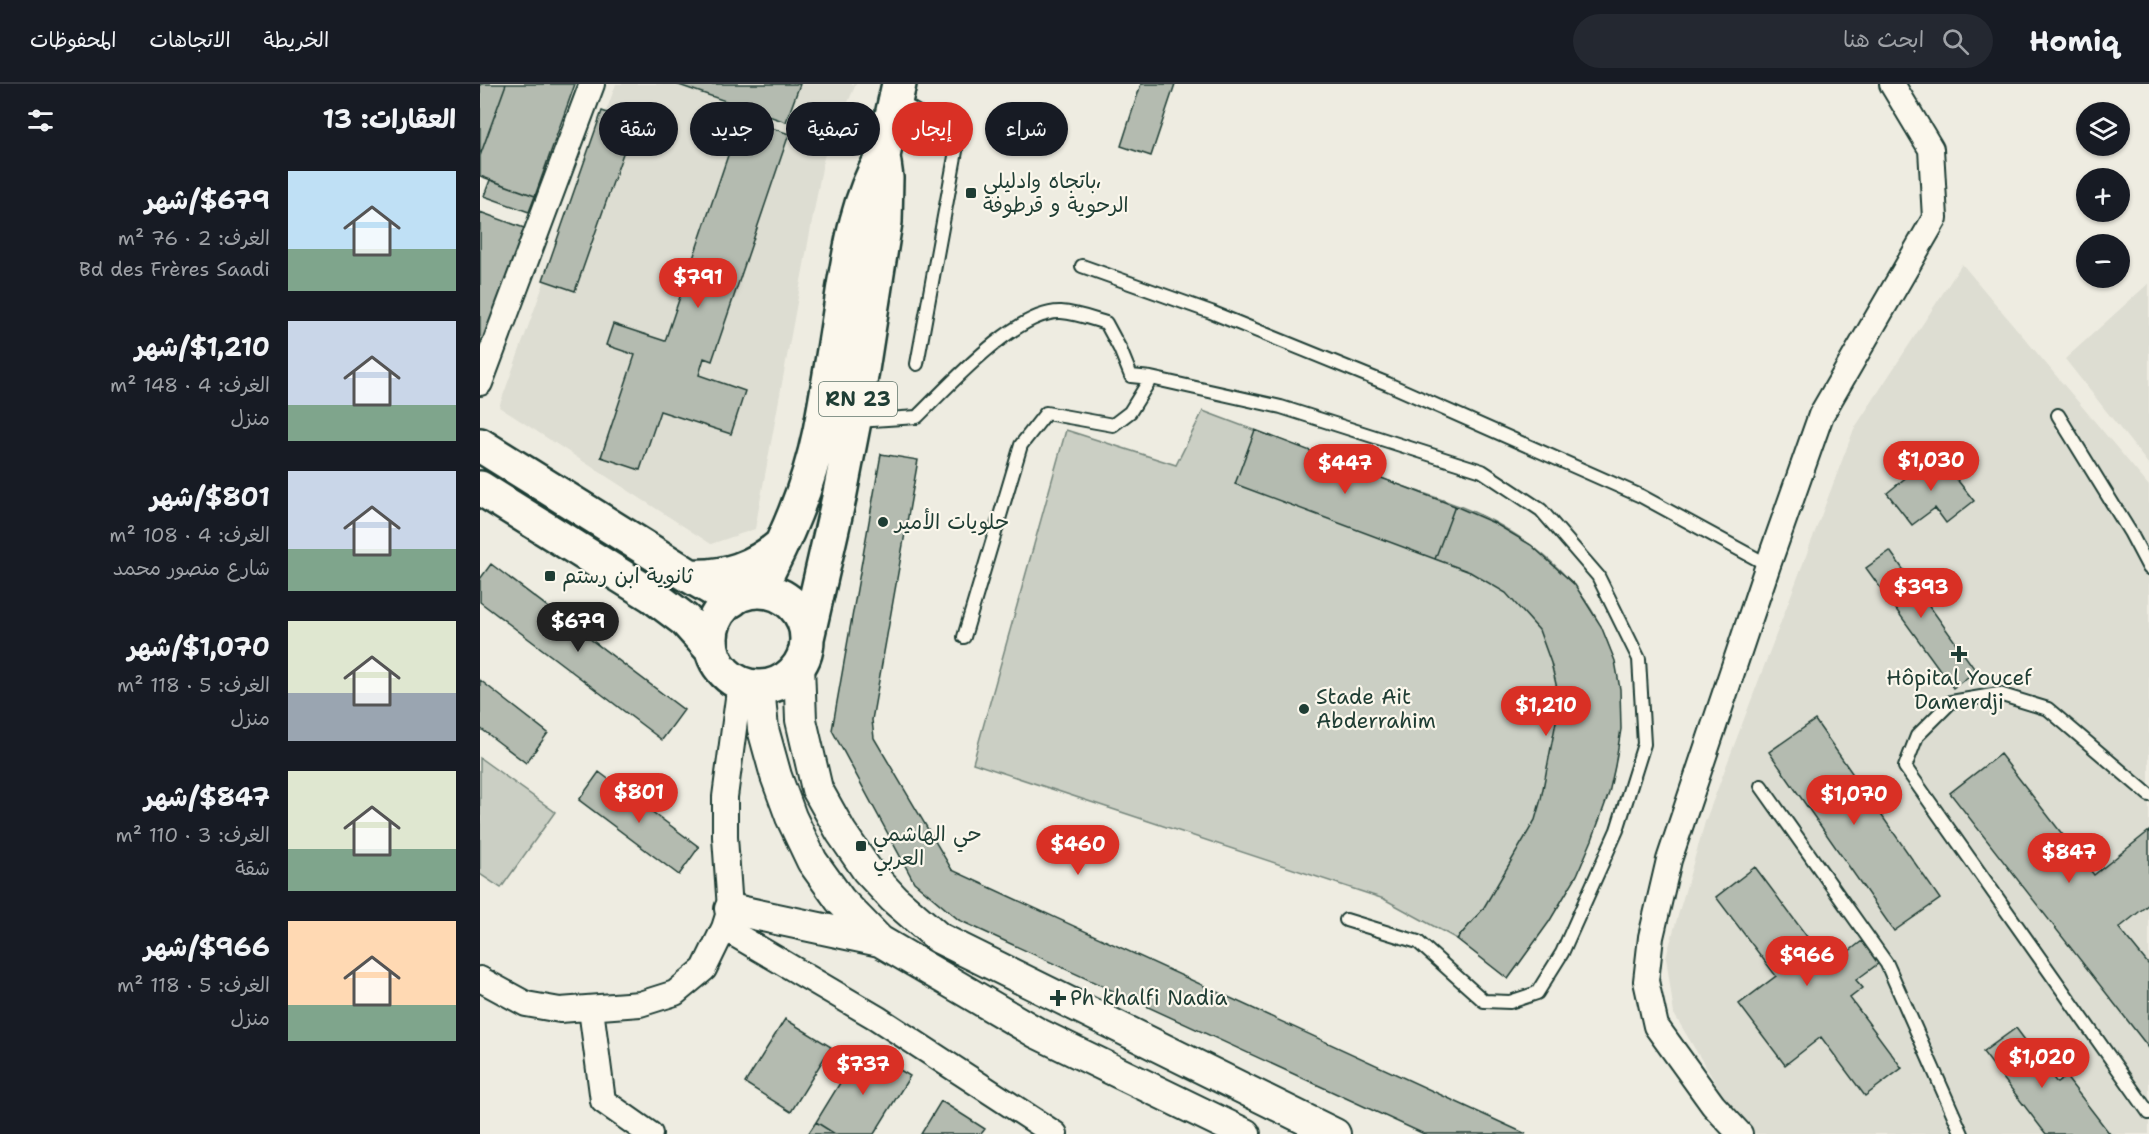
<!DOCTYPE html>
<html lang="ar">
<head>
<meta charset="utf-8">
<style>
	:root { --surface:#171b24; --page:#242831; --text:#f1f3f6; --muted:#9ea1a6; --line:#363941; --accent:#d93025 }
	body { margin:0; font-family:"Shantell Sans","Playpen Sans Arabic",sans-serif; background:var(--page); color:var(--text); direction:rtl; height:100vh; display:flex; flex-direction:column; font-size:22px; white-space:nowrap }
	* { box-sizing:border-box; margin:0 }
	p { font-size:20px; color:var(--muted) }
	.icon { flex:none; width:33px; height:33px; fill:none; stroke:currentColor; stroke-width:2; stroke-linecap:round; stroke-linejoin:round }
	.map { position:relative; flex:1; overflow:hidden; direction:ltr }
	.sheet { display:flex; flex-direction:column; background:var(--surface); width:480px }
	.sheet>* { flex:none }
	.hud { position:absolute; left:18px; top:18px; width:570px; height:54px; direction:rtl; display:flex; gap:12px }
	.fabs { position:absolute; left:1596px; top:18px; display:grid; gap:12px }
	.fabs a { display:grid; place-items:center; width:54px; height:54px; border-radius:50%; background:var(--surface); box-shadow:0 2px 4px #0004; font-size:30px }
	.price { position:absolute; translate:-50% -51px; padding:0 14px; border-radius:21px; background:var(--accent); color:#fff; font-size:20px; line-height:39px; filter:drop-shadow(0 2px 3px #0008) }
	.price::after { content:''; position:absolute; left:50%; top:36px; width:18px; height:14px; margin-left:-9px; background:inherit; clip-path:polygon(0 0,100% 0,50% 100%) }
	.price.selected { background:#222; color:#fff }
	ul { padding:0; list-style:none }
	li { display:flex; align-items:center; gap:18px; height:150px; padding:0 24px }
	li span { display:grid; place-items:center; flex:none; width:168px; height:120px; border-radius:0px; color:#555 }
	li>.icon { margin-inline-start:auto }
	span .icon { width:72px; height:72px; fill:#fffc; stroke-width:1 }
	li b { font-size:26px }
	h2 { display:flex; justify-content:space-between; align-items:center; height:72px; padding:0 24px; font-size:26px }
	.tag { padding:0 21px; border-radius:27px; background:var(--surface); box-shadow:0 2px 4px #0004; font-size:21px; line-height:54px }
	.tag.selected { background:var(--accent); color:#fff }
	header { display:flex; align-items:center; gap:36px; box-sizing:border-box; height:84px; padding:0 30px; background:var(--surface); border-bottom:2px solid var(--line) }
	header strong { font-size:28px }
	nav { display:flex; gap:33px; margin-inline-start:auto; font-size:21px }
	.search { width:420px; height:54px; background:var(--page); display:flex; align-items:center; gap:15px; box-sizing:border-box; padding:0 21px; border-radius:33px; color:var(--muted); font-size:22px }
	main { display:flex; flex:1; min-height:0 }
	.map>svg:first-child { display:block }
</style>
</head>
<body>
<header>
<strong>Homiq</strong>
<div class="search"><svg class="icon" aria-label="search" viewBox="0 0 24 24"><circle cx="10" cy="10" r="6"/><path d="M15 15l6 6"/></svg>ابحث هنا</div>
<nav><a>الخريطة</a><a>الاتجاهات</a><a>المحفوظات</a></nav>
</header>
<main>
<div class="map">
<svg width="1669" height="1050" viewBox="0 0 1669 1050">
	<rect width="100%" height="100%" fill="#eeece1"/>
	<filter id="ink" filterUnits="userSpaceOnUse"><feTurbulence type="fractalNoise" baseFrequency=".0167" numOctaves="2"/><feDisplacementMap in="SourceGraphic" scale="12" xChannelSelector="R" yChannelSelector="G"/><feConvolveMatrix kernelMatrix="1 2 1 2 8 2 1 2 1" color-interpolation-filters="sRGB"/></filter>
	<g filter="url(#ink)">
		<!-- built -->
		<path fill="#ddddd2" d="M136,0H376L344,73L275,445L231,460L19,323Z
			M1482,180L1669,402V1050H1274L1245,1015L1194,930L1186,873L1225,738L1374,345Z
			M1669,199V381L1585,275Z"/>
		<!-- green -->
		<path fill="#cbcfc4" stroke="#75867c" stroke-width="1.5" d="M723,327C787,351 850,375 914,399C950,412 990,423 1023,443C1145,515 1165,626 1113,751C1107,765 1103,780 1095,793C1076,829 1052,862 1028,895L977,855L904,815L493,679L586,346L696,381Z
			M0,674L75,728L21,804L0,790Z"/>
		<!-- building -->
		<path fill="#b4bbb0" stroke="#1f3d34" stroke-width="1.5" d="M0,0H26L1,69H0Z
			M26,0H95L55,112L0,92V72Z
			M196,0H320L306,38Z
			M661,0H695L671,72L641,62Z
			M122,27L154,38L95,207L63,196Z
			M261,33L309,50L232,277L224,274L219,291L265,307L251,350L180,327L160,386L121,373L155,271L126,261L133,240L185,257Z
			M10,96L55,112L49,128L4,112Z
			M0,128L44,144L0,268Z
			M775,346L975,422L955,475L755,400Z
			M1456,369L1494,417L1466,439L1455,424L1432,441L1407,409Z
			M401,370L438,376L392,636L394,654L472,786L1046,1050H944L479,836L434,798L352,646Z
			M975,422L1014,439L1051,461L1095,501L1121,542L1135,577L1140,605L1141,645L1135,682L1129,709L1112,756L1097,791L1069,838L1028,895L977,855L1003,825L1055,736L1061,715L1080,617L1071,579L1059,546L1026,509L990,488L955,475Z
			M1410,467L1496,587L1473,604L1386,484Z
			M11,480L204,626L182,656L0,518V495Z
			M0,596L68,649L46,679L0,644Z
			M1335,636L1460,815L1414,847L1289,668Z
			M1520,670L1614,791L1669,747V820L1639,844L1669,881V964L1470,709Z
			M119,688L219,763L199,791L99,716Z
			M1275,783L1340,870L1355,859L1364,871L1382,857L1399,879L1376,896L1383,904L1370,914L1422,984L1385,1012L1341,953L1305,981L1259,920L1296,892L1236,813Z
			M305,935L351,963L311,1028L265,999Z
			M1536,944L1577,999L1586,993L1630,1050H1566L1503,968Z
			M382,963L430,992L394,1050H355L336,1038Z
			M461,1017L505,1045L501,1050H441Z
			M336,1038L355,1050H328Z"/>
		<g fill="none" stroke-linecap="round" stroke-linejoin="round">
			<defs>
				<path id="service" d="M418,17L442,31L476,67L437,280
					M602,182L731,228L908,300L1161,412L1288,481
					M1578,331L1650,448L1669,484
					M377,337L437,333C468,303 536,226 581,228C597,229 612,235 626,239L640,265L651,292L671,294
					M484,553L541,361L566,329L633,341L650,328L671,294L801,323L1002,387L1061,426L1118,492L1159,575L1164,660L1137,746L1082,869L1057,909L1030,918L1004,917L938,858L866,836
					M1281,702L1407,880L1482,1050
					M1669,711L1568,625L1519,610L1471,618L1437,652L1425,683L1669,1029"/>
				<path id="minor" d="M0,299L112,0
					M244,844L397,934L575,1050
					M0,895L46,920L80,926L160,920L195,909L224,885L244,844L250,825L245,753V713L260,599
					M111,925L123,1017L170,1050
					M1260,1050L1233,1021L1176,942L1166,897L1171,853L1189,776L1288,481L1341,331L1455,134L1451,65L1412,0"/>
				<path id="tertiary" d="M319,581L321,636L337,705L361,748L387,786L414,815L459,854L855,1050
					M279,603L283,645L296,692L311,733L332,777L360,816L400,857L557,949L765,1050
					M250,825L400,857"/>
				<path id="primary" d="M0,361L210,492L252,516
					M0,404L173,512L205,536L232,566
					M210,492C245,494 274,484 301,461
					M278,507C306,455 328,405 340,347C349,301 356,254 363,208C371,160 378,116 402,74
					M231 555a48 48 0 1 1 96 0a48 48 0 1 1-96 0Z
					M327,554L359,414L374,337L405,138L406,94L403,72L419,0"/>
			</defs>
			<!-- service casing -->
			<use href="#service" stroke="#1f3d34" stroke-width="16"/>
			<!-- minor casing -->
			<use href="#minor" stroke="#1f3d34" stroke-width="28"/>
			<!-- tertiary casing -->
			<use href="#tertiary" stroke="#1f3d34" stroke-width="34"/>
			<!-- primary casing -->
			<use href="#primary" stroke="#1f3d34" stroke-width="38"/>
			<!-- service -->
			<use href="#service" stroke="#fbf7ec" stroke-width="12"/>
			<!-- minor -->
			<use href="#minor" stroke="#fbf7ec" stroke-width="24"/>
			<!-- tertiary -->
			<use href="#tertiary" stroke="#fbf7ec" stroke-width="30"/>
			<!-- primary -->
			<use href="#primary" stroke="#fbf7ec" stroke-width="33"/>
		</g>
	</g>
	<!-- markers -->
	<g fill="#1f3d34" stroke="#fbf7ec" stroke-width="2">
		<rect x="485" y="103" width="12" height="12" rx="3"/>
		<circle cx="403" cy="438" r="6"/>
		<rect x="64" y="486" width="12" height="12" rx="3"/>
		<path d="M1476 561h6v6h6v6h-6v6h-6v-6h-6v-6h6z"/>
		<circle cx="824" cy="625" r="6"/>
		<rect x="375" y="756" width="12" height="12" rx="3"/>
		<path d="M575 905h6v6h6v6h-6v6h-6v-6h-6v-6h6z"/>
	</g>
	<g text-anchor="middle" stroke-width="4.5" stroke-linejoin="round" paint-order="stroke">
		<!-- shield labels -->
		<rect fill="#fbf7ec" stroke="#61756b" stroke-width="1.5" x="339" y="298" width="78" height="34" rx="4.5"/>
		<g font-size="20" font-weight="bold" fill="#1f3d34">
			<text x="378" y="322">RN 23</text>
		</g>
		<!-- poi labels -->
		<g font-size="21" fill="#1f3d34" stroke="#fbf7ec" text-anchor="start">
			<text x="503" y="104">باتجاه وادليلي،<tspan x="503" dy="24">الرحوية و قرطوفة</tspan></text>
			<text x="415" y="445">حلويات الأمير</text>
			<text x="82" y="499">ثانوية ابن رستم</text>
			<text x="1479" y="601" text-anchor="middle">Hôpital Youcef<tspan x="1479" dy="24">Damerdji</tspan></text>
			<text x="836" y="620">Stade Ait<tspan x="836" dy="24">Abderrahim</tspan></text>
			<text x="393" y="757">حي الهاشمي<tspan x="393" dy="24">العربي</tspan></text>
			<text x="590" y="921">Ph khalfi Nadia</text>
		</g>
	</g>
</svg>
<div class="fabs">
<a><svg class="icon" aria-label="layers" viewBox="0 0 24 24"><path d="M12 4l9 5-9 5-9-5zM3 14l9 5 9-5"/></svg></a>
<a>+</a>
<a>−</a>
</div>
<b class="price" style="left:218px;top:225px">$791</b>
<b class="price" style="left:1451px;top:408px">$1,030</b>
<b class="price" style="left:865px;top:411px">$447</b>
<b class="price" style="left:1441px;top:535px">$393</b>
<b class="price selected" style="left:98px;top:569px">$679</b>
<b class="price" style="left:1066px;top:653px">$1,210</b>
<b class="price" style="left:159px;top:740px">$801</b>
<b class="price" style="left:1374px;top:742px">$1,070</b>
<b class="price" style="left:598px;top:792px">$460</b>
<b class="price" style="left:1589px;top:800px">$847</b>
<b class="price" style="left:1327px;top:903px">$966</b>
<b class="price" style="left:1562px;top:1005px">$1,020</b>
<b class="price" style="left:383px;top:1012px">$737</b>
<div class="hud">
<a class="tag">شراء</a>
<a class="tag selected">إيجار</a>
<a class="tag">تصفية</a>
<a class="tag">جديد</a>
<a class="tag">شقة</a>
</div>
</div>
<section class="sheet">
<h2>العقارات: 13<svg class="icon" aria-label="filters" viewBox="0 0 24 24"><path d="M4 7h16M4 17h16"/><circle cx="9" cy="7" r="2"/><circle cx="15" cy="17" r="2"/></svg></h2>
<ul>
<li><span style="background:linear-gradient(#bfe0f5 65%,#7fa58c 0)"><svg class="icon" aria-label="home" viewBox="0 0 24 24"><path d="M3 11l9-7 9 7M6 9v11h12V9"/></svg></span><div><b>$679/شهر</b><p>الغرف: 2 · 76 m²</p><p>Bd des Frères Saadi</p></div></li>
<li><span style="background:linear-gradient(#c9d6e8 70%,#7fa58c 0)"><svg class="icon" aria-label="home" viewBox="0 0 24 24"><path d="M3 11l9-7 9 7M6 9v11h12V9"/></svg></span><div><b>$1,210/شهر</b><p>الغرف: 4 · 148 m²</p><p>منزل</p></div></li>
<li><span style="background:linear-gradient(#c9d6e8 65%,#7fa58c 0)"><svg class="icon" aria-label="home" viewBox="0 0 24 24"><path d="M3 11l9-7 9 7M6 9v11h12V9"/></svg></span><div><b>$801/شهر</b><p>الغرف: 4 · 108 m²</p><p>شارع منصور محمد</p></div></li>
<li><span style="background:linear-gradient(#dfe7d0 60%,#9aa5b1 0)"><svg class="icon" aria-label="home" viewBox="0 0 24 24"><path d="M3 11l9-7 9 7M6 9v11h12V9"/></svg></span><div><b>$1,070/شهر</b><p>الغرف: 5 · 118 m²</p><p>منزل</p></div></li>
<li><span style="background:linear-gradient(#dfe7d0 65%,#7fa58c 0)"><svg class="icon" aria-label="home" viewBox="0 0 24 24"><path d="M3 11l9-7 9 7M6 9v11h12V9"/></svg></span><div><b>$847/شهر</b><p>الغرف: 3 · 110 m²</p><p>شقة</p></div></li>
<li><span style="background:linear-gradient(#ffd9b3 70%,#7fa58c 0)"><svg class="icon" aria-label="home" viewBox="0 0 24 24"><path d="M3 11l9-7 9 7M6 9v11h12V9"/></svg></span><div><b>$966/شهر</b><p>الغرف: 5 · 118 m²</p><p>منزل</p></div></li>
</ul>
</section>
</main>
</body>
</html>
